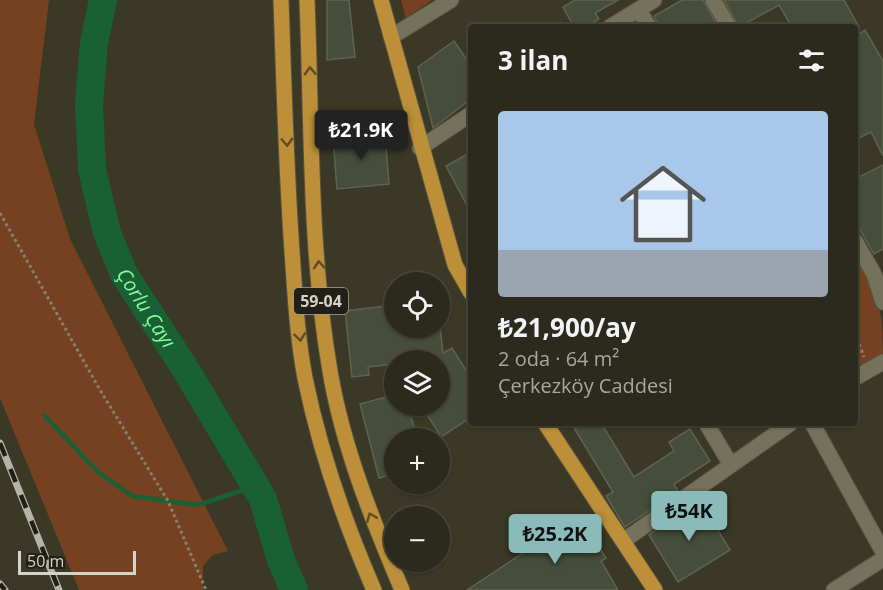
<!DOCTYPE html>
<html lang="tr">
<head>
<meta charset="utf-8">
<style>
	:root { --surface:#2c2a1c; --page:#343225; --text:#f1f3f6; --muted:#a6a7a3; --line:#48463b; --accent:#8bbbb9 }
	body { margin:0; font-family:"Open Sans",sans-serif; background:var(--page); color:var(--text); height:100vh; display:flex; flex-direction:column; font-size:22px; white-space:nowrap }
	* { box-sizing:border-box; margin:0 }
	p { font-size:20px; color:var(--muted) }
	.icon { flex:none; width:33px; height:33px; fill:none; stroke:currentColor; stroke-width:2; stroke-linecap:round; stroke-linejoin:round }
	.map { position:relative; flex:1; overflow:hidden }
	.panel { position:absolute; left:468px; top:24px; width:390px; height:402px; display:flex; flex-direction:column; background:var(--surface); border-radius:6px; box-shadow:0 2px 4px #0004,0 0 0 2px var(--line) }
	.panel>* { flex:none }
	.tools { position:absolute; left:384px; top:272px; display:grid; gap:12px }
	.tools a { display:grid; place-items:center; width:66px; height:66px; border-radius:50%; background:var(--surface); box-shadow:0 2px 4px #0004,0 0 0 2px var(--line); font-size:30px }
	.scale { position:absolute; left:18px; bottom:15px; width:118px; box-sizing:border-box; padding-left:6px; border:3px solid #d6d4c8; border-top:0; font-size:16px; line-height:21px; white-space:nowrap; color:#d6d4c8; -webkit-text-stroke:4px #211f17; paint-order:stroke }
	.price { position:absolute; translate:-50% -51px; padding:0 14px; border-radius:6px; background:var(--accent); color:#111; font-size:20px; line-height:39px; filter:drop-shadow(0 2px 3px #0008) }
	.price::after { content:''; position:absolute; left:50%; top:36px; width:18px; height:14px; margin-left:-9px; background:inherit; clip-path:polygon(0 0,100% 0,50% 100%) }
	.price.selected { background:#222; color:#fff }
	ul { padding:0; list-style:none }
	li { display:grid; align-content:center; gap:12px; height:318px; padding:0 30px }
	li span { display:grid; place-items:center; height:186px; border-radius:6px; color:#555 }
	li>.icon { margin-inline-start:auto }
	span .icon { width:108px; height:108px; fill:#fffc; stroke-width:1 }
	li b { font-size:26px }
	h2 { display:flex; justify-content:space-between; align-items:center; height:72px; padding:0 30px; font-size:26px }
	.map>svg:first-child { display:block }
</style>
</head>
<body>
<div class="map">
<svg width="883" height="590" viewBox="0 0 883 590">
	<rect width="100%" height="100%" fill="#3b3825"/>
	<!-- green -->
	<path fill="#764120" d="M0,0H49L34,124L70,239L228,551L213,555L203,566V590H79L0,398Z
		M401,0H432L406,18Z
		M855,251C879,290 883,312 883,357L855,374Z"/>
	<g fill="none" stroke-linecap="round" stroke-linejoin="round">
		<!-- stream -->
		<path stroke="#196132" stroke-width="4.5" d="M45,416L98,472L132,496L198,505L255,486"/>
		<!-- river -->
		<path stroke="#196132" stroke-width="28" id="s1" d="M103,0L94,43L89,104L92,169L107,233L124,274L186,370L263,499L281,560L294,590"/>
	</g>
	<!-- building -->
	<path fill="#464e3b" stroke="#5c6450" stroke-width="1.5" d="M327,0H349L355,57L327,60Z
		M575,0H618L595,13L599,19L585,27H574L563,7Z
		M682,0H703L718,27H659L654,16Z
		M724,0H844L859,27H792L779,5L739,27Z
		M865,30L883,61V156L871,132L855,140V36Z
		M454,41L471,66V99L433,128L418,67Z
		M385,134L389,184L337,189L333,139Z
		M471,152V213L446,166Z
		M883,165V249L874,254L855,221V179Z
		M394,305V327H440L443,353L452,348L471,378V417L441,437L421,405H440V360H394V364L368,367L369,375L352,377L345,311Z
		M394,395V405H408L417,438H394V474L379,478L360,404Z
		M571,423H601L634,477L674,451L669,442L690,429L710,461L674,484L678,491L625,527L606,496L613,492Z
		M702,504L730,550L678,582L649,535L688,507L690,511Z
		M579,516L606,558L601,561L618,590H467Z"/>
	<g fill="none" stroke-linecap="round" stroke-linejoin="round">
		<defs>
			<path id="minor" d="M713,0L729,27
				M639,10L649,27
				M610,27L654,0
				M391,37L451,0
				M420,148L471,114
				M855,241L874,274L883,302
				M855,378L883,362
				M706,423L731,465
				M812,423L883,552
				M623,541L791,423
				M834,590L883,559"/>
			<path id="major" d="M281,0C284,84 286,167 292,251C295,293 297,336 305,378C320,452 344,521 374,590
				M307,0C312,123 309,249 330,371C343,448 372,519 402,590
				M381,0L455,265L471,293
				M545,423L655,590"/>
		</defs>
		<!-- minor casing -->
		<use href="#minor" stroke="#585545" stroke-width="17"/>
		<!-- major casing -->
		<use href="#major" stroke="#585545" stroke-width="17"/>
		<!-- path -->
		<path stroke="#848172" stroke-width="3" stroke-dasharray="3 3" stroke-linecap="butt" d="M0,213L100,390L168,501L206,590
			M855,333L864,357"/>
		<!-- minor -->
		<use href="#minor" stroke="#75725c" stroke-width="15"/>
		<!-- major -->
		<use href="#major" stroke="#bc8f38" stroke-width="15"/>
		<defs>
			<path id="rail" d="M0,443L59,590
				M0,584L5,590"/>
		</defs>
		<!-- rail casing -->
		<use href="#rail" stroke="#b5b3a5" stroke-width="7"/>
		<!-- rail -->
		<use href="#rail" stroke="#211f17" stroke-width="4.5" stroke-dasharray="14" stroke-linecap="butt"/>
	</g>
	<!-- one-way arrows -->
	<defs><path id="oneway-chevron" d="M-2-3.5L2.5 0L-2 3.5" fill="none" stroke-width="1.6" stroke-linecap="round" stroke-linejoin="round" transform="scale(1.5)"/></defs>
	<g stroke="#5f4c24">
		<use href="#oneway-chevron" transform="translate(310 71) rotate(-92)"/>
		<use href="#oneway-chevron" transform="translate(287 142) rotate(88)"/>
		<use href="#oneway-chevron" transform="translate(319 265) rotate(-94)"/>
		<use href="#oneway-chevron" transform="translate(300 337) rotate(83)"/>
		<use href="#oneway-chevron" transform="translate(371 517) rotate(-113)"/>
	</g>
	<g text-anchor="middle" stroke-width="4.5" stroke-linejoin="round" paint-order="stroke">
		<!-- shield labels -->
		<rect fill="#211f17" stroke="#a09e93" stroke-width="1.5" x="294" y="288" width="54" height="26" rx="4.5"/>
		<g font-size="16" font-weight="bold" fill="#d6d4c8">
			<text x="321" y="307">59-04</text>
		</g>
		<!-- water labels -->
		<g font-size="20" font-style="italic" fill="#86faa5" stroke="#211f17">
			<text dy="7" stroke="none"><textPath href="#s1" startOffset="321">Çorlu Çayı</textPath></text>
		</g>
	</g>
</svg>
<div class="tools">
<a><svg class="icon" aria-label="locate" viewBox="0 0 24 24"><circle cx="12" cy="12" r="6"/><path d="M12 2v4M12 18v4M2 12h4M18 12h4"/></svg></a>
<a><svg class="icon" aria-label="layers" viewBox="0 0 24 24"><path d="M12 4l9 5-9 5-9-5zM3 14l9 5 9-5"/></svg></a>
<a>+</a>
<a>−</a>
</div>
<div class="scale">50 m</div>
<b class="price selected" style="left:361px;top:161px">₺21.9K</b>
<b class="price" style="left:689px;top:542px">₺54K</b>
<b class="price" style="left:555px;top:565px">₺25.2K</b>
<section class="panel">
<h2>3 ilan<svg class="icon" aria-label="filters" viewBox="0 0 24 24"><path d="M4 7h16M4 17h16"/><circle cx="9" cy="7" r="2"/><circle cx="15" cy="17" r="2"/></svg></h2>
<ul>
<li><span style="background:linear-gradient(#a9c7e8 75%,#9aa5b1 0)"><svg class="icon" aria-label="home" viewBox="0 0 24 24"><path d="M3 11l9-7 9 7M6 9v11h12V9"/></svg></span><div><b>₺21,900/ay</b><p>2 oda · 64 m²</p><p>Çerkezköy Caddesi</p></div></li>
</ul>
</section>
</div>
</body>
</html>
